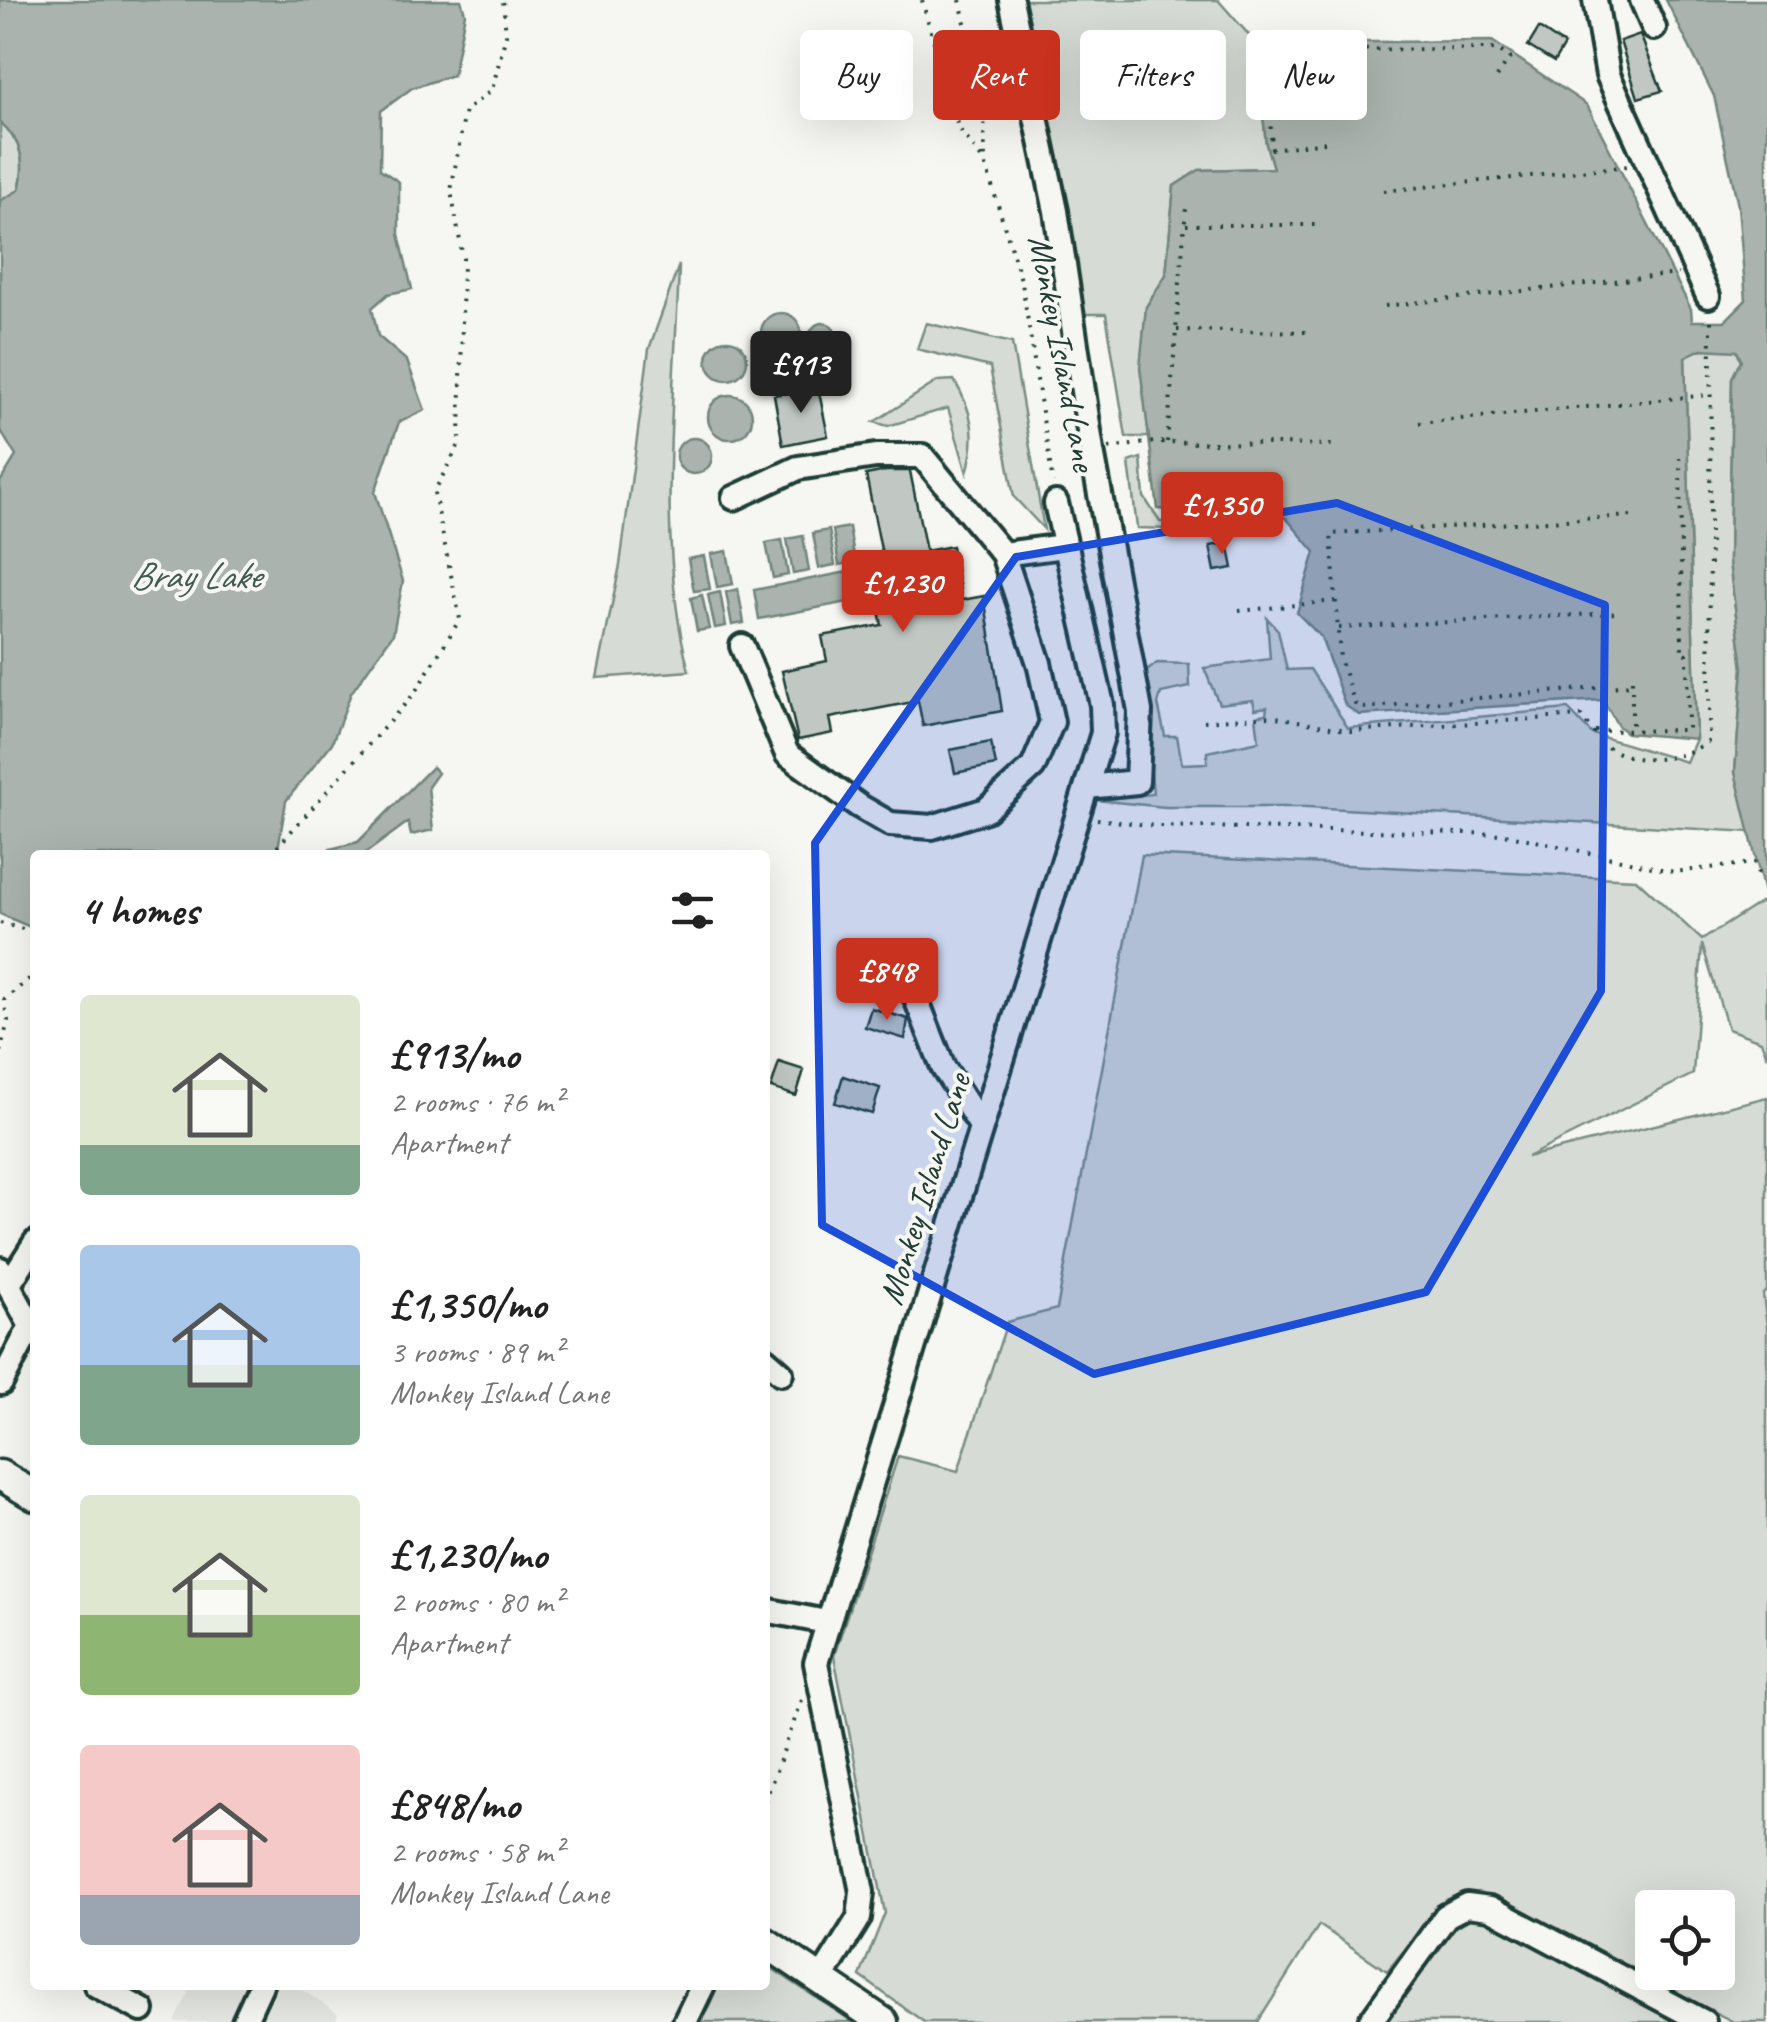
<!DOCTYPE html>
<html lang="en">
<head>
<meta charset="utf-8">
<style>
	:root { --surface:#fff; --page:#f2f2f2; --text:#222; --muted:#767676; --accent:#c8321e }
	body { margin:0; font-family:Caveat,sans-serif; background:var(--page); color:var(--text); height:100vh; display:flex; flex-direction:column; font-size:38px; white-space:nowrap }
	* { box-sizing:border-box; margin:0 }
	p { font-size:32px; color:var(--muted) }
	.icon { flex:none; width:55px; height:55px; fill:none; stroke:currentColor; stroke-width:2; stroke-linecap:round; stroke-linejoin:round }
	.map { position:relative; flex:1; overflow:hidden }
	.side { position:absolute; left:30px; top:850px; width:740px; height:1140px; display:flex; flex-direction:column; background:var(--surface); border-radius:10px; box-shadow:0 10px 40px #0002 }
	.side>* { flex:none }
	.guide { position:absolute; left:800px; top:30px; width:815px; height:90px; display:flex; gap:20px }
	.controls { position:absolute; left:1635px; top:1890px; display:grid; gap:20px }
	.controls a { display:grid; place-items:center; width:100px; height:100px; border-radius:10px; background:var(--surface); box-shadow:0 10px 40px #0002; font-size:50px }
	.price { position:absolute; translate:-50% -85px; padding:0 22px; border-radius:10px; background:var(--accent); color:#fff; font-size:32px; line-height:65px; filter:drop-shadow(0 2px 5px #0008) }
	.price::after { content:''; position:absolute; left:50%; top:60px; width:30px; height:22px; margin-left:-15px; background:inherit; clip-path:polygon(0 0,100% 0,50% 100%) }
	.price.selected { background:#222; color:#fff }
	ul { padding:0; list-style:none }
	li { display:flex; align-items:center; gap:30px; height:250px; padding:0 50px }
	li span { display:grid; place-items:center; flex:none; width:280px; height:200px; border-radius:10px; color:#555 }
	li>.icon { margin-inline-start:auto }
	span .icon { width:120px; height:120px; fill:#fffc; stroke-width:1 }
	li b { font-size:42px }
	h2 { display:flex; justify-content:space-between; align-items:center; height:120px; padding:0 50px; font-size:42px }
	.tag { padding:0 35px; border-radius:10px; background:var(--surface); box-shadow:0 10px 40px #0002; font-size:35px; line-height:90px }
	.tag.selected { background:var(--accent); color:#fff }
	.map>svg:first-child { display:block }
</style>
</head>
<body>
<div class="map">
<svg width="1767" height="2022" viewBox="0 0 1767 2022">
	<rect width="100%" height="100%" fill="#f6f6f2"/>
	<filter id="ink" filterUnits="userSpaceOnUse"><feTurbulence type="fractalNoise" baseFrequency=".01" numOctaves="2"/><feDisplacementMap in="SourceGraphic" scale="20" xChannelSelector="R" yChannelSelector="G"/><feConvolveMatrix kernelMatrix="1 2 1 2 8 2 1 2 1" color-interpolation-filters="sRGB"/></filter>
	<g filter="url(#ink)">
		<!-- built -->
		<path fill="#e6e8e4" d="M192,1985H295L338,2014L334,2022H175Z"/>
		<!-- green -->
		<path fill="#d6dbd6" stroke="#7a8c85" stroke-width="2.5" fill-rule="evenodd" d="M1019,0H1218L1256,43L1266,144L1273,168L1199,170L1174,186L1166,275L1146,307L1141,367L1149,437H1126L1106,314H1077Z
			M0,122C22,141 26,162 19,190L0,201Z
			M679,265C675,398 655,541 689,671L597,678L620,565L649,349Z
			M926,323L1012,343L1044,529L1014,497L990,367L917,349Z
			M1728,348L1737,351L1741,361L1732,378L1729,562L1743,668L1735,772L1751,832L1308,807H1165L1095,800L1153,794L1142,675L1157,663L1189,664L1190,687L1161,693L1158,704L1165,736H1177L1182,764L1207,763V752L1259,741L1256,716L1266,714L1267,707L1255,709L1253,700L1219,704L1204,668L1270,659L1267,618L1278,630L1287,670L1310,669L1348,728L1568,709L1592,734L1686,762L1696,739L1685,356L1701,349Z
			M954,380C974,413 977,437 967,473L948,408L888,426L874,422L938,381Z
			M1141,458L1144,497L1160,522H1197L1205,530L1137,528L1129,462Z
			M1142,855L1636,879L1702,940L1766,899L1767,1057L1761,1041L1728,1029L1702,944L1693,1074L1527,1157L1767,1097V1291L1763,1294L1767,1327V2022H1734L1484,1895L1446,1900L1387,1971L1319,1925L1258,2022H924L860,1976L885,1913L834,1656L898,1456L958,1471L1007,1322L1057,1309ZM1652,1908H1718V1972H1652Z
			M1457,1911H1490L1691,2022H1384Z
			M765,1964L853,2022H702L718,1985H765Z"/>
		<!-- water -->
		<path fill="#aab3ae" stroke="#72847d" stroke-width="2.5" d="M0,0H461L465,13L453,75L412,88L381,111L380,169L399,182V234L412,289L388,294L372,308L378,336L407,361L425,410L399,422L375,492L403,581L393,634L351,693L332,743L286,801L277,855H35V929L0,914V482L16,456L0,430V201L19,190C26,162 22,141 0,122Z
			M1666,0H1767V905L1735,772L1743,668L1729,562L1732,378L1741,360L1737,351L1701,349L1685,357L1696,739L1627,733L1618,726L1603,700L1359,715L1345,705L1321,637L1297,613L1315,552L1286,518L1158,509L1140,367L1146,307L1166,275L1174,186L1199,170L1273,168L1266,144L1256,43L1492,41L1587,105L1691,309L1692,321H1725L1746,300L1738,206L1714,96Z
			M761 333a20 20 0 1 1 40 0a20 20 0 1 1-40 0Z
			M810 336a13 13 0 1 1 26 0a13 13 0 1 1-26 0Z
			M707 360a20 20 0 1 1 40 0a20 20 0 1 1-40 0Z
			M708 417a22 22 0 1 1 44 0a22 22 0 1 1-44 0Z
			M676 456a18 18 0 1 1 36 0a18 18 0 1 1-36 0Z
			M849,527L855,562L839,565L833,530Z
			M829,530L835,565L819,568L813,533Z
			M803,536L809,571L793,574L787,539Z
			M782,540L788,575L773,578L766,543Z
			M727,551L733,584L717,587L711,554Z
			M704,556L710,589L694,591L688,559Z
			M863,569L869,598L759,619L754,590Z
			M738,589L744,623L732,625L726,592Z
			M720,592L726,626L715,628L708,595Z
			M702,595L709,629L697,631L691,598Z
			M432,767L438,773L428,787L433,830L411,835L408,822L363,855H307L358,842Z"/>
		<!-- building -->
		<path fill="#c1c8c3" stroke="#1f3d34" stroke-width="2.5" d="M1539,28L1564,45L1554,62L1528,46Z
			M1640,34L1662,91L1638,98L1620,41Z
			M818,387L828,436L783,445L774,395Z
			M886,471H910L926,551L952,546L962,600L984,596L1002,711L923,726L918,701L830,718L833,733L798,740L782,671L827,661L822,636L882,625L876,597L890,594L866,475Z
			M1228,543L1233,568L1215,571L1210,546Z
			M991,742L996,765L955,773L950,750Z
			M871,1008L908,1019L905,1039L865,1027Z
			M779,1062L804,1070L796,1096L771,1088Z
			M843,1076L880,1088L872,1114L835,1103Z"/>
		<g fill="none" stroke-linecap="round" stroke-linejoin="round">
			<defs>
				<path id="minor" d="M1011,0L1056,211L1092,451L1140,711L1137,782L1087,787
					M1595,0L1608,75L1708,296
					M1642,0L1654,28
					M734,498L798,468L876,456H922L1003,554
					M742,646L787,754L859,806L890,824L932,827L986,810L1033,767L1052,722L1039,663L1003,554L1064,546
					M913,991L943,1067L981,1126
					M0,1269L31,1326L1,1383
					M9,1284L35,1243
					M765,1359L781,1373
					M765,1610L826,1622
					M821,1979L859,1918L862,1892L816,1663L1103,733L1102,705L1056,503
					M96,1985L142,2010
					M244,2022L261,1985
					M685,2022L703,1985
					M1370,2022L1446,1916L1467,1905L1490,1908L1704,2022"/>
				<path id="major" d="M0,1475L35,1496
					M765,1942L883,2022"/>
			</defs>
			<!-- minor casing -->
			<use href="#minor" stroke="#1f3d34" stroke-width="30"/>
			<!-- major casing -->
			<use href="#major" stroke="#1f3d34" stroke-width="35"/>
			<!-- path -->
			<path stroke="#1f3d34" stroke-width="4" stroke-dasharray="2.5 8" stroke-linecap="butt" d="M922,0L958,127L985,163
				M960,0L984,109L985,163L1022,283L1053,483
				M1325,142L1272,149L1266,50L1497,49L1510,58L1497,77
				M1384,191L1628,166
				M1186,225H1321
				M1385,306L1678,274
				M1177,330L1311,332
				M1419,423L1710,395
				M1167,442L1186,208
				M1109,448L1154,442L1334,445
				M1631,516L1331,534L1340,659L1355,704L1362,708L1632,685
				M1239,611L1335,601
				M1339,628L1614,613
				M1632,680V730
				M1204,721L1271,716L1351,731L1581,716C1589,726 1600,744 1612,750C1643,766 1682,760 1709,741L1711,315
				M1595,731L1688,730L1687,654L1682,653L1680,458
				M1097,819L1155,826L1505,834L1674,872L1755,863L1759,878
				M270,855L414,694L460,619L434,492L460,443L463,258L451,191L465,111L492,90L506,35L503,0
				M0,923L35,932
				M0,1052L8,1021L4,1000L35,974
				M765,1801L802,1700"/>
			<!-- minor -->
			<use href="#minor" stroke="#f6f6f2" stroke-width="22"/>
			<!-- major -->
			<use href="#major" stroke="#f6f6f2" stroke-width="28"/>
		</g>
	</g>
	<!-- marked area -->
	<path fill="#1d4ed8" fill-opacity="0.2" stroke="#1d4ed8" stroke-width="8" stroke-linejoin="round" d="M1337,503L1605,605L1601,991L1426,1292L1094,1374L822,1225L815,843L1016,557Z"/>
	<g text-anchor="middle" stroke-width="8" stroke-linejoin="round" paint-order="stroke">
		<!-- street labels -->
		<g font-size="35" fill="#1f3d34" stroke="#f6f6f2">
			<text transform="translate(1063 353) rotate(79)" y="12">Monkey Island Lane</text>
			<text transform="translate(924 1189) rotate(-73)" y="12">Monkey Island Lane</text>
		</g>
		<!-- water labels -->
		<g font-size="38" font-style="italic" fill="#425a52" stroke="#f6f6f2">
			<text x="195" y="588">Bray Lake</text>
		</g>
	</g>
</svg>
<div class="controls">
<a><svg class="icon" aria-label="locate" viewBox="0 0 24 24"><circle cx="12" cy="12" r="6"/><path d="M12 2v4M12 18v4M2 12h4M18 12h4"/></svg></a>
</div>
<b class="price selected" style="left:801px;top:416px">£913</b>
<b class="price" style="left:1222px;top:557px">£1,350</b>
<b class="price" style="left:903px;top:635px">£1,230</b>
<b class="price" style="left:887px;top:1023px">£848</b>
<div class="guide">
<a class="tag">Buy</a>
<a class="tag selected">Rent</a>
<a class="tag">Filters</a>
<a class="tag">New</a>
</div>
<section class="side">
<h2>4 homes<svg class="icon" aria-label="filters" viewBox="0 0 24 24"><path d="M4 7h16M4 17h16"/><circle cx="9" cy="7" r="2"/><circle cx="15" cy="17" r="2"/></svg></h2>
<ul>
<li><span style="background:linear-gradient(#dfe7d0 75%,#7fa58c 0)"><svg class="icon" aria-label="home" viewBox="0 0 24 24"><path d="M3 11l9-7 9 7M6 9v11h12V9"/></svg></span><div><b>£913/mo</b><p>2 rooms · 76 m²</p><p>Apartment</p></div></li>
<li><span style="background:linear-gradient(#a9c7e8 60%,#7fa58c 0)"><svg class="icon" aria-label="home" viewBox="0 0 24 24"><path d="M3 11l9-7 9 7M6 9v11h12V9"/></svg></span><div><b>£1,350/mo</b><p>3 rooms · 89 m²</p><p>Monkey Island Lane</p></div></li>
<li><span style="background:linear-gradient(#dfe7d0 60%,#8fb573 0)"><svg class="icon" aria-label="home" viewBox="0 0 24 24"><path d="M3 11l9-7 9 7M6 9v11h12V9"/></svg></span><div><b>£1,230/mo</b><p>2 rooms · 80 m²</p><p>Apartment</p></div></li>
<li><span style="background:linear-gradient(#f6c9c9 75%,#9aa5b1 0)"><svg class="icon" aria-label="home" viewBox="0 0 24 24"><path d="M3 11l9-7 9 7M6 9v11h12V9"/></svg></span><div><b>£848/mo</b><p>2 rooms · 58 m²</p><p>Monkey Island Lane</p></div></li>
</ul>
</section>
</div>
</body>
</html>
